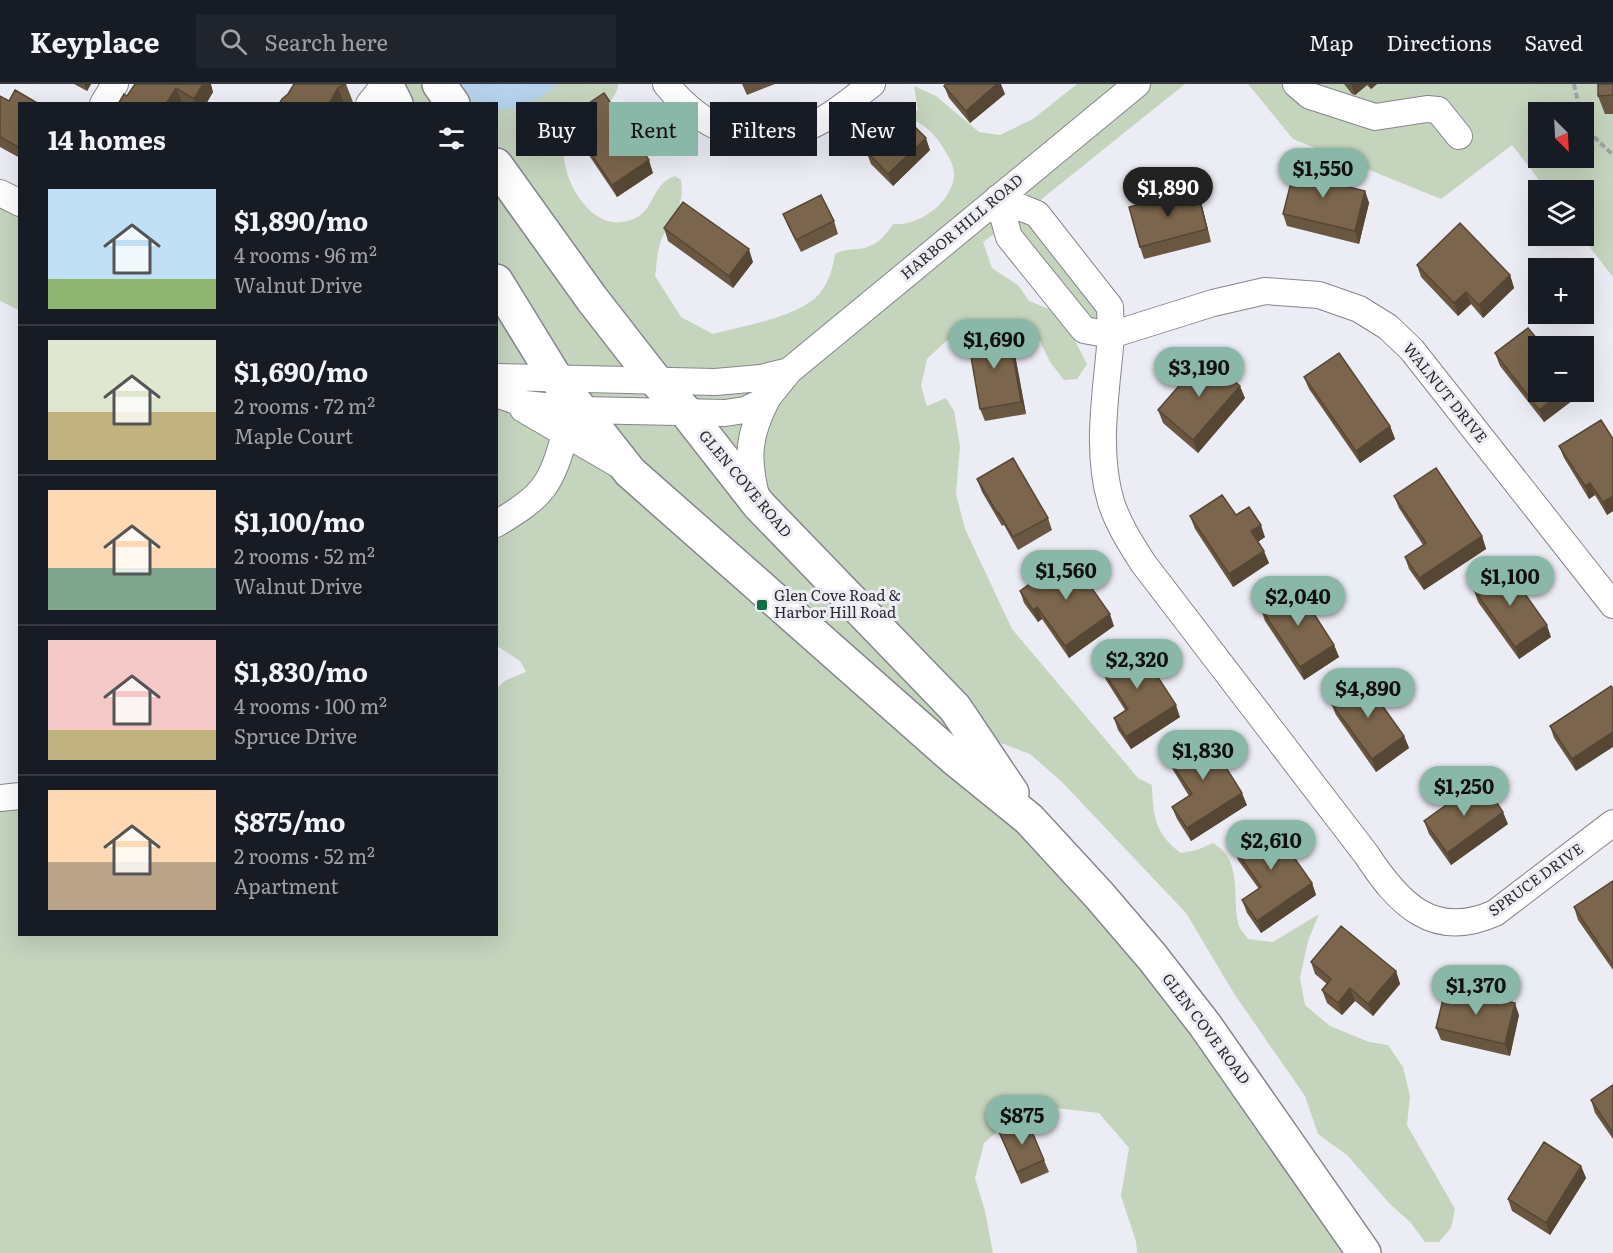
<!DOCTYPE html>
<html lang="en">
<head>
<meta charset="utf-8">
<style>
	:root { --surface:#171b24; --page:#20242c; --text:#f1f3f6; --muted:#9ea1a6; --line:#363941; --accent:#8ab8a8 }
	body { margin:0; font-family:Literata,serif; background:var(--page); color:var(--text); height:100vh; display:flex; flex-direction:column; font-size:22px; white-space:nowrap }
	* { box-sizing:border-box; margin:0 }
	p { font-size:20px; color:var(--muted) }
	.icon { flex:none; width:33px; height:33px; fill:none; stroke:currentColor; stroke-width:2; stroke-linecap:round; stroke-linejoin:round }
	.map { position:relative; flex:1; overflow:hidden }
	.details { position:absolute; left:18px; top:18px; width:480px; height:834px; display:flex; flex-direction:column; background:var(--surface); border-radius:0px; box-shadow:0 6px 24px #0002 }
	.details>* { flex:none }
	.hud { position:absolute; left:516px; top:18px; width:570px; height:54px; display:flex; gap:12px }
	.needle { width:39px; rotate:156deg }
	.buttons { position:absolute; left:1528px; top:18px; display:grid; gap:12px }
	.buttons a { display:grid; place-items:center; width:66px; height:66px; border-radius:0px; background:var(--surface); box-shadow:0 6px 24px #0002; font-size:30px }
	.price { position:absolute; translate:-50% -51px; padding:0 14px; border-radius:21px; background:var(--accent); color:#111; font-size:20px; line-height:39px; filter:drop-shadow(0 2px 3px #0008) }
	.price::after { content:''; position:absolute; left:50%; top:36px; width:18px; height:14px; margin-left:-9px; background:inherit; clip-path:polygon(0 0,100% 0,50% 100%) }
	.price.current { background:#222; color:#fff }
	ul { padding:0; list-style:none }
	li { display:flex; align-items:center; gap:18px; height:150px; padding:0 30px }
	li+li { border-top:2px solid var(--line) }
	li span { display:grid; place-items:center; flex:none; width:168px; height:120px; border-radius:0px; color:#555 }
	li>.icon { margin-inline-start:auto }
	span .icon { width:72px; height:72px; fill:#fffc; stroke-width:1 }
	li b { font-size:26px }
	h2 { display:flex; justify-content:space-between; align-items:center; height:72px; padding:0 30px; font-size:26px }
	.chip { padding:0 21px; border-radius:0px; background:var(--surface); box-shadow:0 6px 24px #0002; font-size:21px; line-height:54px }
	.chip.current { background:var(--accent); color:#111 }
	header { display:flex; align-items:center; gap:36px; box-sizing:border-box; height:84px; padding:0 30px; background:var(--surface); border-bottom:2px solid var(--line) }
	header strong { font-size:28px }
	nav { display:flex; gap:33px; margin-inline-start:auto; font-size:21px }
	.search { width:420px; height:54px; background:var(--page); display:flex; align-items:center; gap:15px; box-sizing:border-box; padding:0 21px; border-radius:0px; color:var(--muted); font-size:22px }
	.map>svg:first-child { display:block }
</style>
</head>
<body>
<header>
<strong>Keyplace</strong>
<div class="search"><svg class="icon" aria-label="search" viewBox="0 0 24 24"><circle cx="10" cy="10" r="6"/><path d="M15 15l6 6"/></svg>Search here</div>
<nav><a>Map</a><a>Directions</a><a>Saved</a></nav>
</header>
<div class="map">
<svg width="1613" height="1169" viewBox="0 0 1613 1169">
	<rect width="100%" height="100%" fill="#ecedf4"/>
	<!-- green -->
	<path fill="#c5d4bd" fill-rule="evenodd" d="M386,0H619C617,5 615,13 611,16C600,28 583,27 570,44C549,74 583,145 623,138C658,132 647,102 675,92L681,96C685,124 673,131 662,154C657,165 657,180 655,192L681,233L713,250C743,242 800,233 820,209C829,198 833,183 835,170C844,165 849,166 859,165C875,163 885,153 893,140C919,142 950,120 954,93C955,80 946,69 940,59C934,50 923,39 912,36C903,33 893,34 884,33L876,18L918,27L914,2L936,12L979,48L1000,51L1033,35L1077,0H1185L1028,126L1110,223L1111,251L1084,246L1005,142L983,158L992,184L1019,202L1029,217L1049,225L1063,233L1087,280L1077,295L1064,296L1050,278L1040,257L1019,239L978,244L946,257L927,275L921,302L927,322L946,314L954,327L960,362L956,410L965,445L1012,545L1138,694L1152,701C1153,732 1155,750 1181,769L1197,766L1213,759C1243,776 1232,811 1238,839C1239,845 1245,850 1248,855L1273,858L1319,830L1308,857L1300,894L1305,921L1330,942L1369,958L1388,961L1403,983L1410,1012L1407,1041L1455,1125L1451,1144L1439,1158H1425L1410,1138L1390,1120L1347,1071L1318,1050L1305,1012L1235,911L1186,829L1061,697L1030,670L982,652L955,624L1364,1169H1137L1136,1157L1121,1112L1129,1064L1099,1029L1047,1023L1011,1036L984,1059L975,1094L985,1127L993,1169H0V714L19,712L20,850H496L497,604L506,596L526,588L520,577L497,562V322L538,347L497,310L496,20L396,19Z
		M1248,0H1613V193L1581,152H1584V106H1547L1512,61L1441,115L1293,55ZM1539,28H1584V74H1539Z
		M0,121L19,132V226L0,217Z"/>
	<!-- water -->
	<path fill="#b7d2ec" d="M454,0H558C541,13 519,29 497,25L496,20C474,19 469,18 454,0Z"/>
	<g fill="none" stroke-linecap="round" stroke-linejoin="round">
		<defs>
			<path id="minor" d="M666,0C708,52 763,70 824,35C841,25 856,12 872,0
				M1296,0L1310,12L1375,33L1427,25L1438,26L1459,52
				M103,20L115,0
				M369,20L385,0
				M0,109L20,119
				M998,114L1037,130L1110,223L1111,251L1084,246L1009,153Z
				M496,293L715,298L761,294L789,287
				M496,310L525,320L581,326L725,329L745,326L760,319L768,313L789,287L1137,0
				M523,325L621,382
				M757,415C746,374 748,351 768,313
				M496,440C543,412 551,402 565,350
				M1613,521L1412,266L1388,243L1359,225L1319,211L1265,207L1213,219L1111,251C1107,305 1095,365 1111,418C1118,440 1131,460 1143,479L1366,770C1398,819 1433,857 1495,829L1613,739
				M0,714L20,712"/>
			<path id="major" d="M386,0L396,20
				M439,0L453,20
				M496,81L592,215L655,296L687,329L759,421L955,624L1012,709
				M496,197L555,293L630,388L955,675L1029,735L1099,811L1153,874L1205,941L1364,1169"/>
		</defs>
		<!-- minor casing -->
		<use href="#minor" stroke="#85868d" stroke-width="28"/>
		<!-- major casing -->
		<use href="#major" stroke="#85868d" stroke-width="36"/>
		<!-- path -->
		<path stroke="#a1a2a7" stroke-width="4" stroke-dasharray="6 3" stroke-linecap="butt" d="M1574,0L1580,28
			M1584,38L1589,48L1613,71"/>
		<!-- minor -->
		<use href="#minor" stroke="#fff" stroke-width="26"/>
		<!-- major -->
		<use href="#major" stroke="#fff" stroke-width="33"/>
	</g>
	<!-- wall -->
	<path fill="#6a5741" d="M74,0H91L87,7Z
		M135,0L213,8L206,20H183L127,12Z
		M346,0L353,18L351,20H279Z
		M742,0H775L747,11Z
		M1344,0H1377L1371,5L1367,1L1355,11L1352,10Z
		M1613,0V30H1605L1598,12Z
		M944,2L1005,10L970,39L949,14Z
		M0,12L9,17L20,20V74L0,63Z
		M567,34L653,89L617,113L572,46Z
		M930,66L893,102L871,80L866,67Z
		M1332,99L1365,107L1369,119L1359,160L1287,142L1283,130Z
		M1201,118L1211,158L1144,175L1140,163Z
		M783,130L834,137L838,150L801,168L788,142Z
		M664,144L753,178L733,204L668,157Z
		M1417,181L1510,191L1514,204L1483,234L1471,220L1458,232L1421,193Z
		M1009,248L1013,260L1026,330L985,337L980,325Z
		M1495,269L1577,313L1544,338L1500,282Z
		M1304,293L1390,342L1395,355L1360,379L1309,305Z
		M1245,314L1198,369L1163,339L1158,326Z
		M1613,355V427L1607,431L1595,411L1589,415L1564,374L1559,362Z
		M977,395L1048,434L1052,446L1018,466L1004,441L1002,442L982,408Z
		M1394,412L1482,452L1486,465L1424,506L1409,485L1405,473L1423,461L1399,424Z
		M1236,431L1265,453L1258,458L1269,479L1233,503L1195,445L1190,432Z
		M1474,506L1551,553L1519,575L1478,518Z
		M1020,507L1114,542L1069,574L1042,535L1038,538L1024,519Z
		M1261,525L1334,561L1339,573L1304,596L1265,537Z
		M1101,584L1180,633L1131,665L1118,646L1114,634L1125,626L1106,596Z
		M1613,605L1576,687L1554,654L1550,642Z
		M1331,619L1404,652L1409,664L1376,688L1336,631Z
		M1168,674L1247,721L1191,757L1177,735L1172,723L1189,712L1173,686Z
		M1424,737L1508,740L1451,781L1429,750Z
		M1234,763L1312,799L1316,811L1261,849L1247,829L1242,816L1259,805L1238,776Z
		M1613,797V886L1578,836L1574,823Z
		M1311,878L1396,887L1400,900L1373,932L1355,917L1342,931L1327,919L1322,906L1327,900L1315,890Z
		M1519,931L1510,972L1441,956L1436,944Z
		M1613,1001V1055L1595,1029L1591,1016Z
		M999,1048L1044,1076L1049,1088L1021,1100Z
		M1581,1082L1586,1094L1550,1151L1512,1127L1508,1115Z"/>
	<!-- shaded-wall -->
	<path fill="#564735" d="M84,0H91L87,7Z
		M203,0H211L213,8L206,20H196L194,15Z
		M997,0H1001L1005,10L970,39L966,27Z
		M1351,0H1367V1L1355,11Z
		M1369,0H1377L1371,5Z
		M176,4L182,19L181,20H166Z
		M338,4L344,20H329Z
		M926,54L930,66L893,102L888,90Z
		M649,76L653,89L617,113L612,101Z
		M1328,86L1332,99L1325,97Z
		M1197,106L1201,118L1211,158L1207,145Z
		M1365,107L1369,119L1359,160L1355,147Z
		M749,165L753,178L733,204L729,192Z
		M1510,191L1514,204L1483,234L1479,221Z
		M1466,208L1471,220L1458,232L1454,219Z
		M1009,248L1013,260L1026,330L1021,318Z
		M1240,302L1245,314L1198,369L1193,356Z
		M1563,308H1575L1577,313L1544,338L1539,326Z
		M1390,342L1395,355L1360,379L1356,367Z
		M1590,399L1595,411L1589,415L1585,402Z
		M1613,412V427L1607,431L1603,418Z
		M1261,441L1265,453L1256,459L1251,447Z
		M1482,452L1486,465L1424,506L1419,494Z
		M1264,467L1269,479L1233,503L1229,490Z
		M1037,523L1042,535L1038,538L1033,526Z
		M1110,530L1114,542L1069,574L1065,562Z
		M1547,541L1551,553L1519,575L1515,563Z
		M1334,561L1339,573L1304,596L1300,583Z
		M1176,621L1180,633L1131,665L1126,653Z
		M1613,648V663L1576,687L1572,675Z
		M1404,652L1409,664L1376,688L1372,675Z
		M1242,709L1247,721L1191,757L1187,744Z
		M1503,728L1508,740L1451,781L1447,769Z
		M1312,799L1316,811L1261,849L1257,837Z
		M1396,887L1400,900L1373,932L1368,920Z
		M1350,904L1355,917L1342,931L1338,919Z
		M1515,919L1519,931L1510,972L1505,960Z
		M1581,1082L1586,1094L1550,1151L1546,1139Z"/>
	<!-- building -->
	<path fill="#7b654c" stroke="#564735" stroke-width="1.5" d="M135,0H203L194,15L176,4L166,20H118L124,10L127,12Z
		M294,0H346L338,4L329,20H279L282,15L288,10Z
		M946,0H997L966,27L944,2Z
		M1598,0H1613V11L1598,12Z
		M15,6L39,20H20V64L0,53V12L9,17Z
		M604,9L649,76L612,101L567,34Z
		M903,31L926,54L888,90L866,67Z
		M1296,79L1328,86L1325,97L1365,107L1355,147L1283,130Z
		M1197,106L1207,145L1140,163L1129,123Z
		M821,111L834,137L796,156L783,130Z
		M683,118L749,165L729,192L664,144Z
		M1460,139L1510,191L1479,221L1466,208L1454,219L1417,181Z
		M1528,244L1543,262H1539V308H1563L1539,326L1495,269Z
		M1009,248L1021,318L980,325L968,255Z
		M1339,269L1390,342L1356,367L1304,293Z
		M1205,272L1240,302L1193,356L1158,326Z
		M1601,336L1613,355V412L1603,418L1590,399L1585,402L1559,362Z
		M1013,374L1048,434L1013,453L999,429L998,430L977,395Z
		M1436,384L1482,452L1419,494L1405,473L1426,459L1394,412Z
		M1222,411L1236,431L1249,423L1261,441L1251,447L1264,467L1229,490L1190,432Z
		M1069,472L1110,530L1065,562L1037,523L1033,526L1020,507Z
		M1506,483L1547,541L1515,563L1474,506Z
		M1296,502L1334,561L1300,583L1261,525Z
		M1137,561L1176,621L1126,653L1114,634L1128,625L1101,584Z
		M1364,596L1404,652L1372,675L1331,619Z
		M1611,602L1613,605V648L1572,675L1550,642Z
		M1205,650L1242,709L1187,744L1172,723L1192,710L1168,674Z
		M1481,696L1503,728L1447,769L1424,737Z
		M1270,739L1312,799L1257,837L1242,816L1261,803L1234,763Z
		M1613,797V881L1574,823Z
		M1341,842L1396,887L1368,920L1350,904L1338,919L1322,906L1331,895L1311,878Z
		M1446,903L1515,919L1505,960L1436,944Z
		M1613,1001V1049L1591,1016Z
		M1027,1036L1044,1076L1017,1088L999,1048Z
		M1544,1058L1581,1082L1546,1139L1508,1115Z"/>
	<!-- markers -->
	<rect fill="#0d7148" stroke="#ecedf4" stroke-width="2" x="756" y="515" width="12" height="12" rx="3"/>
	<g text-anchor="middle" stroke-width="6" stroke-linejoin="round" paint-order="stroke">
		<!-- street labels -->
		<g font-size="15" fill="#2c2c2f" stroke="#ecedf4">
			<text transform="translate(962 143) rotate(-40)" y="5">HARBOR HILL ROAD</text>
			<text transform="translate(1445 309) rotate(51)" y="5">WALNUT DRIVE</text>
			<text transform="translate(745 400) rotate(50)" y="5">GLEN COVE ROAD</text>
			<text transform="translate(1536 796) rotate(-36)" y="5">SPRUCE DRIVE</text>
			<text transform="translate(1206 945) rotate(53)" y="5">GLEN COVE ROAD</text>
		</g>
		<!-- poi labels -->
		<g font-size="15" fill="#2c2c2f" stroke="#ecedf4" text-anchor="start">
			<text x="774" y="517">Glen Cove Road &amp;<tspan x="774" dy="17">Harbor Hill Road</tspan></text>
		</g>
	</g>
</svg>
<div class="buttons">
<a><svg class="needle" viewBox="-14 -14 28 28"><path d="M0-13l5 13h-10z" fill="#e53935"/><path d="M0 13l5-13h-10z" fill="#9ea1a6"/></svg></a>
<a><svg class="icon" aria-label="layers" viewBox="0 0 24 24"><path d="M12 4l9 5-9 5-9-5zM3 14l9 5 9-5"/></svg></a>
<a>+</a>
<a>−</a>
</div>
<b class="price" style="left:1323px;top:115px">$1,550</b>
<b class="price current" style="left:1168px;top:134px">$1,890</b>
<b class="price" style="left:994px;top:286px">$1,690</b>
<b class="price" style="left:1199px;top:314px">$3,190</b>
<b class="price" style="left:1066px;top:517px">$1,560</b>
<b class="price" style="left:1510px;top:523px">$1,100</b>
<b class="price" style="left:1298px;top:543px">$2,040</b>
<b class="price" style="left:1137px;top:606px">$2,320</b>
<b class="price" style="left:1368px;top:635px">$4,890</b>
<b class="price" style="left:1203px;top:697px">$1,830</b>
<b class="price" style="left:1464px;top:733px">$1,250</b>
<b class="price" style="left:1271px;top:787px">$2,610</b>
<b class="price" style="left:1476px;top:932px">$1,370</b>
<b class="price" style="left:1022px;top:1062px">$875</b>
<div class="hud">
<a class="chip">Buy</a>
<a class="chip current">Rent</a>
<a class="chip">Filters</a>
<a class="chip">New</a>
</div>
<section class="details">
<h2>14 homes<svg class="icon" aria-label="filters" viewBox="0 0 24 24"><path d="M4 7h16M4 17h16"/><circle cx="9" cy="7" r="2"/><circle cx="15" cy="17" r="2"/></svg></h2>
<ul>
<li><span style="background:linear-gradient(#bfe0f5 75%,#8fb573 0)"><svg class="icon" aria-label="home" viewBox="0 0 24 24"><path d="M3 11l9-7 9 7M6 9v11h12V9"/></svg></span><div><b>$1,890/mo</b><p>4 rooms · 96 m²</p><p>Walnut Drive</p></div></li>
<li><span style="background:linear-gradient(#dfe7d0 60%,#c2b280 0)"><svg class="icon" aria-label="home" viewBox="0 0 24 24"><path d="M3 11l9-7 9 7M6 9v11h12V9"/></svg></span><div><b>$1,690/mo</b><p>2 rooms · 72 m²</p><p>Maple Court</p></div></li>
<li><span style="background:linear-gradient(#ffd9b3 65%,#7fa58c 0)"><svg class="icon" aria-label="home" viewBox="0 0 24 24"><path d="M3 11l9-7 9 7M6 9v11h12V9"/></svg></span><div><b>$1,100/mo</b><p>2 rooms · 52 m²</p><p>Walnut Drive</p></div></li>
<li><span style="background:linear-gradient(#f6c9c9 75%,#c2b280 0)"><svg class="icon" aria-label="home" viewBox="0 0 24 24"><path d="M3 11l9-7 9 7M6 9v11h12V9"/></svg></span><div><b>$1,830/mo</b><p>4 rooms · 100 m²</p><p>Spruce Drive</p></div></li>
<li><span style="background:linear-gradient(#ffd9b3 60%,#b9a48a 0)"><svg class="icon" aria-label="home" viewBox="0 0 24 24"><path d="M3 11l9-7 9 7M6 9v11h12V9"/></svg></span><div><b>$875/mo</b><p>2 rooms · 52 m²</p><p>Apartment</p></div></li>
</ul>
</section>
</div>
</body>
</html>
